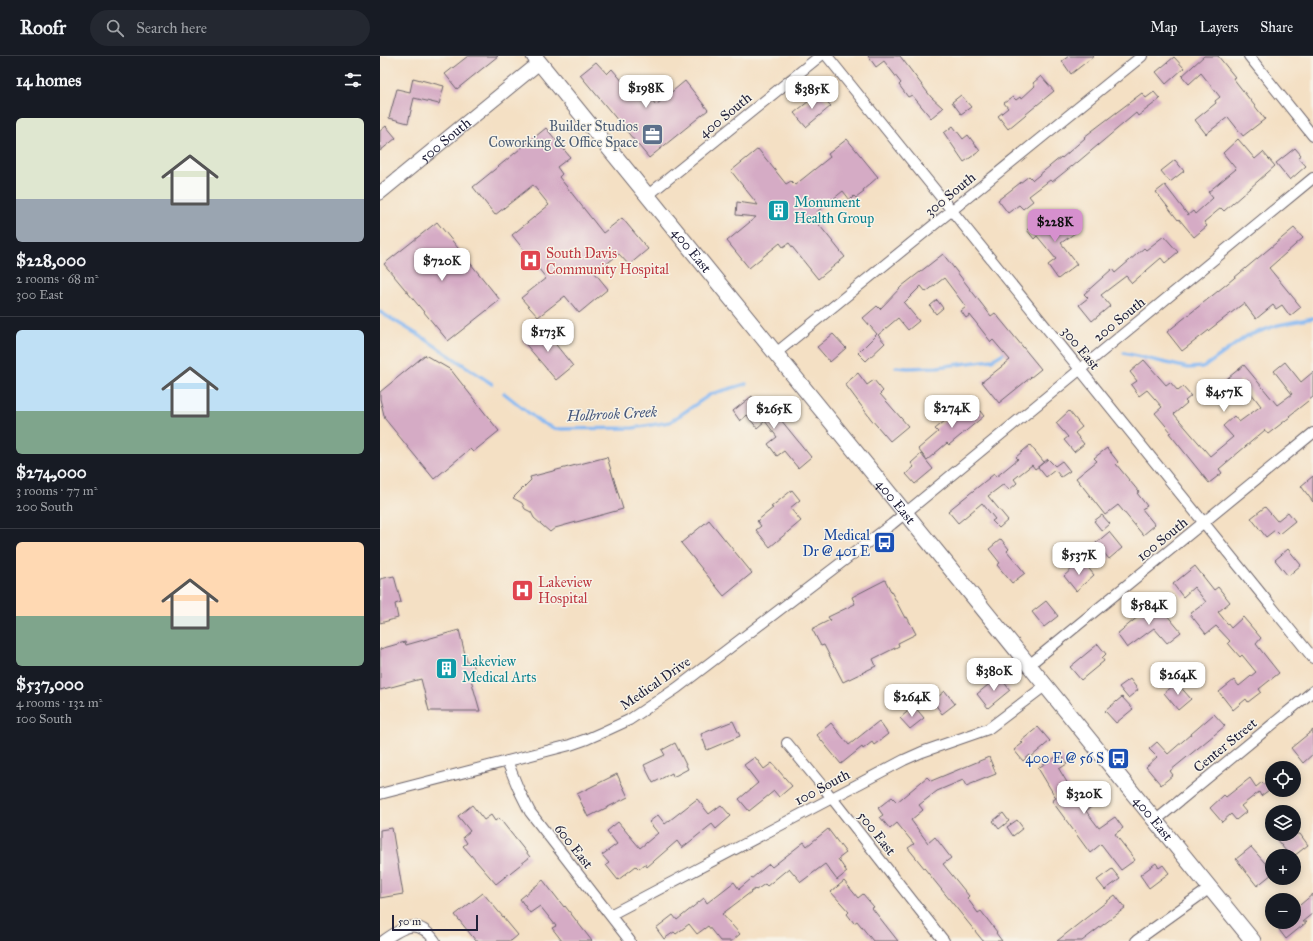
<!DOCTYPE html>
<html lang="en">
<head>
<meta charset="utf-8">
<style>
	:root { --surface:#171b24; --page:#242831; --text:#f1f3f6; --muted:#9ea1a6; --line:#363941; --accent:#d690ce }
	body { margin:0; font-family:"IM FELL Great Primer",serif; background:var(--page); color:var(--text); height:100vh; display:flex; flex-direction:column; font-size:15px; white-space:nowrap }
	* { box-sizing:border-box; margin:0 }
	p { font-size:13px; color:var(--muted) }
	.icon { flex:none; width:22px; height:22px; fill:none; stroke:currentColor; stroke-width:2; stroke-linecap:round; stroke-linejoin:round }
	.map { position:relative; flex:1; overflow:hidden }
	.drawer { display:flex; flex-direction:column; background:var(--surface); width:380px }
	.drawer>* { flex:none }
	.buttons { position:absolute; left:885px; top:705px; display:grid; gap:8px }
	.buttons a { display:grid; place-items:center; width:36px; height:36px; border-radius:50%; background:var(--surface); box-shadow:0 2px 10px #0003; font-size:20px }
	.scale { position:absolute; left:12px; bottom:10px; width:86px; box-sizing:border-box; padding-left:4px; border:2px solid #22223b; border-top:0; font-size:11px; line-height:14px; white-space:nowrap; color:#22223b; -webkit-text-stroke:3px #f7f3e8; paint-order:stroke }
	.price { position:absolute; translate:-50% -34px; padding:0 9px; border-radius:8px; background:#fff; color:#222; font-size:13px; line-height:26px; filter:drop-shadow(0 1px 2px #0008) }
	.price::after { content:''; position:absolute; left:50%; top:24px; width:12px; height:9px; margin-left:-6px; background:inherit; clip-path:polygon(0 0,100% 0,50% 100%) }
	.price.on { background:var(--accent); color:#111 }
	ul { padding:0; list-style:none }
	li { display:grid; align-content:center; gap:8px; height:212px; padding:0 16px }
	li+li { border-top:1px solid var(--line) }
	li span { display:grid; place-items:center; height:124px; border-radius:6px; color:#555 }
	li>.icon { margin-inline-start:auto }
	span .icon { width:72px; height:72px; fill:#fffc; stroke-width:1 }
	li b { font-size:17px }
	h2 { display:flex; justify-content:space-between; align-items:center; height:48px; padding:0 16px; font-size:17px }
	header { display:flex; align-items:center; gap:24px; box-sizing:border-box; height:56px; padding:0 20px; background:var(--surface); border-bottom:1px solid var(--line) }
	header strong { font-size:19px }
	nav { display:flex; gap:22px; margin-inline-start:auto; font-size:14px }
	.search { width:280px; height:36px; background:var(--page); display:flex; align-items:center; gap:10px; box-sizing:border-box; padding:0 14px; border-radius:22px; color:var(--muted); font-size:15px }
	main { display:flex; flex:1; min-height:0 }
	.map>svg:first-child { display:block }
</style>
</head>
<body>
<header>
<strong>Roofr</strong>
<div class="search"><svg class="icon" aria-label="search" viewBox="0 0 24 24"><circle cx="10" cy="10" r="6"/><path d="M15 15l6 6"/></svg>Search here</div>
<nav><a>Map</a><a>Layers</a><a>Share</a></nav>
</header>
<main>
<section class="drawer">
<h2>14 homes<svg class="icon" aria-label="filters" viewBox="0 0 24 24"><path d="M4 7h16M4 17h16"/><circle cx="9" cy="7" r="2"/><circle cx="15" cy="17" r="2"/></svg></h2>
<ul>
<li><span style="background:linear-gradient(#dfe7d0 65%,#9aa5b1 0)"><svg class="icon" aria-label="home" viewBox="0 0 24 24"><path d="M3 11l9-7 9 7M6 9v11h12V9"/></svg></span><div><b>$228,000</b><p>2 rooms · 68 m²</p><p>300 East</p></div></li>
<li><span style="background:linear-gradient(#bfe0f5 65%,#7fa58c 0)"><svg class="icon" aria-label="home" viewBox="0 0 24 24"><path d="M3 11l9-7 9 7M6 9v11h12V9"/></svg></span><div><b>$274,000</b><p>3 rooms · 77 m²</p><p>200 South</p></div></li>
<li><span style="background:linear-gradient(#ffd9b3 60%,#7fa58c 0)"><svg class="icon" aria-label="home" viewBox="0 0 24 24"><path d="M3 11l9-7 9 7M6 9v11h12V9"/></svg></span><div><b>$537,000</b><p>4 rooms · 132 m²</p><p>100 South</p></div></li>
</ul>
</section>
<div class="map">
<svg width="933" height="885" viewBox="0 0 933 885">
	<rect width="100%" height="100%" fill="#f7f3e8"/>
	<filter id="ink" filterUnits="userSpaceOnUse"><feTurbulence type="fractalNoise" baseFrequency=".025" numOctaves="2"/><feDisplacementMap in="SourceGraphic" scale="8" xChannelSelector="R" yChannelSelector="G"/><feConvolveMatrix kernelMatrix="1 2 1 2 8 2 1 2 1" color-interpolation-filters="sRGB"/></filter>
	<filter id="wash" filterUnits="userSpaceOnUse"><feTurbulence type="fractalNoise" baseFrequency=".012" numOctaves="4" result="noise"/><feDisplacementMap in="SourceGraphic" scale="16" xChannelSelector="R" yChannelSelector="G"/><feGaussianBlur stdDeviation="0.9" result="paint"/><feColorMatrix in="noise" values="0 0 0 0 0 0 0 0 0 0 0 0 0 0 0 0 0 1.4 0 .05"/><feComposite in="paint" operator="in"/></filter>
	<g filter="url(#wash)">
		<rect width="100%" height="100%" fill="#f4e0c4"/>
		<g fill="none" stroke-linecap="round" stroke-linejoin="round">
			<!-- stream -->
			<path stroke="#85b7f2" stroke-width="3.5" d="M0,256L45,283L112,328
				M744,297L808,312L824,311L867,280L898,269L933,262
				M516,311L528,312L557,311L612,304L627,295
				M124,337L160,366L176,373L253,372L290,366L331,338L366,328"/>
		</g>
		<g id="blocks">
			<!-- building -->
			<path fill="#d5abc5" d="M88,0H118L77,33L65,18Z
				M488,0H520L551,41L563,52L551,62L532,39L528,41L519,29L521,27L504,5L496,11Z
				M689,0H714L691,18L682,5Z
				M824,0H838L855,21L853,22L885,63L863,80L848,61L826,78L815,64L836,47L835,45L840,41L821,17L809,28L802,20Z
				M794,1L804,12L786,28L776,16Z
				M216,6L227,18L232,13L254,39L262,32L276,49L305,25L328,54L269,102L200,19Z
				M661,20L674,35L628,73L618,60L628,52L624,47L633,41L636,44L640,41L641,43L655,30L653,27Z
				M33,22L64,30L59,48L34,42L28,67L9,62L17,33L30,36Z
				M774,36L780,43L758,60L756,57L692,111V110L672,126L670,124L649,140L653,145L643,153L639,149L628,157L618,144L649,120L653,124L681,101L682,102L705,82L704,81L762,37L766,42Z
				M439,37L451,50L426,71L414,57Z
				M581,39L591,51L581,58L572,46Z
				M6,70L16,82L0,95V75Z
				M573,70L583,83L588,79L600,95L584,106L564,77Z
				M166,72L190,101L177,111L182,118L179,121L223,177L242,162L268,193L249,209L239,198L215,217L228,233L199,257L185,240L158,261L141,242L166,222L132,179L169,149L153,129L115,159L93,131Z
				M467,83L498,121L483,134L484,136L476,142L474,140L470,144L463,135L437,156L441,161L436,165L465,201L438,223L409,187L403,191L400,187L369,212L347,185L376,161L356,159L357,146L378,149L351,115L378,93L406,128L411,125L415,129L450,101L448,98Z
				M858,83L875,103L883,96L895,110L844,155L841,152L824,166L827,170L814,181L799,163L798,164L776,136L785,129L808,159L813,155L815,158L833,142L828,136L856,113L843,97Z
				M915,92L921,99L918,101L926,110L910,124L896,107Z
				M795,104L804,115L790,126L781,115Z
				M667,158L673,165L676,162L683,171L687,167L695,177L681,187L697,208L678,223L668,209L676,203L657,180L654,183L647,174Z
				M57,166L120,244L68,285L4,208Z
				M914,172L923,182L889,212L921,251L910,260L902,249L896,253L893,249L876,263L864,247L802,295L787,276L848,227Z
				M784,180L798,196L785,207L781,202L752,227L746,220L721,239L730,250L712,265L699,249L708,242L704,238L732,213L735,217L764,192L766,194Z
				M563,198L611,260L615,257L661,313L619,347L602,326L630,304L613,284L611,286L590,259L586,262L581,255L586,251L564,222L546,236L541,230L524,247L539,265L528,274L518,262L498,279L505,287L486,305L478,297L497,278L483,262L497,250L500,253L522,230Z
				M557,244L563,252L556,258L550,250Z
				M160,269L193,310L176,324L142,284Z
				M453,278L466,292L450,306L437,291Z
				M45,299L71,314L119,375L93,396L90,393L54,423L5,363L0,343V336Z
				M764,304L786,329L790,326L798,335L803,331L811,340L805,345L807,347L794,358L830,400L853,381L843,370L854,360L859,366L881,350L861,324L846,337L839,329L864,309L897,349L912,338L894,315L905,306L921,326L933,316V341L909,360L910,361L888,378L885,374L839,413L842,417L829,427L789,377L791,376L775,357L782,351L767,334L759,340L751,329L757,325L750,316Z
				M478,317L487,329L494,324L503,335L500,338L528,370L510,385L491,363L465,328Z
				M372,340L380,350L388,344L403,363L401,364L431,401L418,412L404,395L397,400L388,388L397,381L385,365L377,372L367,359L360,365L353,355Z
				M591,344L604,360L569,389L567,387L547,404L538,393L558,376L555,373Z
				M689,355L702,371L695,377L704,388L694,396L684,384L688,381L676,367Z
				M650,389L664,406L655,413L652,409L634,423L637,427L629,434L624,428L608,440L628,464L619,472L612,465L615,463L602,447L578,467L568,455L614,418L616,421L638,403L636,401Z
				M727,392L738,406L736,408L759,436L757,437L767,450L762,453L775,469L763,479L738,449L725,459L696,422L717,405L714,402Z
				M541,398L553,413L535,428L526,418L534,411L531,407Z
				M227,401L243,453L175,472L170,476L154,462L151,456L145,453L142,447L133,442L151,424L150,421Z
				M668,403L675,410L682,405L690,415L681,421L675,414L666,421L658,411Z
				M933,420V446L921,430Z
				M412,434L420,444L410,452L421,465L390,491L376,474L381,470L377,465L393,452L391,451Z
				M885,451L897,465L908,456L915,465L899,478L895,474L886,481L871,462Z
				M722,459L730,468L722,475L714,465Z
				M329,464L372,517L344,540L301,487Z
				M729,476L742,492L729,503L716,487Z
				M621,483L629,493L627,495L645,517L632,527L617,509L620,507L609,493Z
				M908,493L921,509L908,520L895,504Z
				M702,504L714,519L696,535L684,520Z
				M815,510L834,534L838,531L850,546L838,556L851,572L863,561L881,582L876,588L899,617L879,633L881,636L868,646L866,643L853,654L839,636L854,624L859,630L876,616L862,599L860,601L848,587L850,585L836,570L826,578L810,558L826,546L814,531L803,541L793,528Z
				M14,520L21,546L15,548L18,562L0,567V523Z
				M505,524L525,562L527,561L536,578L518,587L519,590L493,603L496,610L463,626L444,589L441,590L432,573L450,564L448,561L475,548L472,541Z
				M666,545L678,560L664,571L652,556Z
				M776,546L801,576L787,587L774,572L747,592L737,578Z
				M79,574L87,606L93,604L94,611V618L90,620L100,655H49L41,623L0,634V593L25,586L26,589Z
				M718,588L726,598L722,602L724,605L701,624L690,611Z
				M619,620L630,634L608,652L597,638Z
				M750,623L758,634L748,642L739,631Z
				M797,627L811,643L798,654L784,637Z
				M565,635L575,648L562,658L553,645Z
				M742,641L753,653L736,667L725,655Z
				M534,650L544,662L530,673L520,662Z
				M834,658L845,670L790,715L793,719L781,729L766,711L777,701L769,693L777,686L788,698Z
				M353,665L360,680L327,694L321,678Z
				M499,665L508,678L494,689L492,686L483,693L482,691L461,708L437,679L451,667L469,689Z
				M658,671L670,685L651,701L650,699L643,705L634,694L643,687L641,685Z
				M933,674V698L923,707L911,692Z
				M295,687L308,713L293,721L292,717L273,727L264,709L285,699L282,694Z
				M681,698L687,708L679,713L694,738L702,733L714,749L706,755L719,772L735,761L743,772L735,778L755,804L741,814L721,788L710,797L672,745L676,742L658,712Z
				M375,701L384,713L392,707L412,730L399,741L394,735L369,755L359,743L378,727L364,709Z
				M609,701L616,718L586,730L583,724L557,735L539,749L543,754L531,764L548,787L555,781L571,802L563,808L589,840L587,842L598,857L601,855L617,876L616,877L622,885H603L528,792L534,788L517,767L510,773L500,761L503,759L498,752L512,741L517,746L547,721L551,725Z
				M237,718L248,741L208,761L197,738Z
				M870,722L876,731L882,726L889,734L881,740L879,736L861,750L866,756L856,764L851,758L842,766L830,752L844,739L846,741Z
				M317,743L329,758L341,749L351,760L336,773L332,768L302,792L297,785L267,811L265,808L259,813L256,810L238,824L226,809L229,807L222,799L237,788L227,775L238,766L260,792L278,777L269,766L278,759L285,768Z
				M92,749L104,764L111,759L115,765L119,762L150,801L116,828L83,790L87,787L83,781L90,775L78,760Z
				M623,757L629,765L619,773L613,765Z
				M637,764L643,772L633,780L627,771Z
				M12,772L23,838L0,842V774Z
				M448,773L466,797L458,803L467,816L457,824L445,808L421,826L409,812L387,830L385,828L376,834L375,833L342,858L360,878L352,885H340L328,870L317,878L309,868L296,878L294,876L284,883L276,872L293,859L297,864L324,842L327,847L354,826L359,833L389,808L392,811L424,786L427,790Z
				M905,778H920L928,789L914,800H910L897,784Z
				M871,791L892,815V818L877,830L856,803Z
				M776,807L779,812L783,809L789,817L769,832L760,819Z
				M732,813L740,823L725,834L717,824Z
				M163,824L184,851L185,850L212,885H182L172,872L176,870L160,850L150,857L140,843Z
				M464,825L478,842L483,838L494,851L492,852L518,885H493L477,865L474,867L467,858L469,856L451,836Z
				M103,837L138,879L131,885H96L75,859Z
				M933,838V857L922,866H927L906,883L897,871L903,866H914V854Z
				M735,839L745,852L702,885H677Z"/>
		</g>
	</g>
	<g filter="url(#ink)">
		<use href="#blocks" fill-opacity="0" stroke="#6c646b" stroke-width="1"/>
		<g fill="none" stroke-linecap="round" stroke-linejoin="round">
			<defs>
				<path id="minor" d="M447,0L933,602
					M869,0L933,80
					M267,140L440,0
					M396,297L762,0
					M649,609L933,377
					M407,687L444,732L564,885
					M127,705L138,732L150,756L250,885
					M0,738L190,689L207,683L223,676L249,664L297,632L512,468L933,122
					M775,765L933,635
					M230,859L524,704L542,696L608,673L666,629
					M3,885C23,871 38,861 55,885
					M756,885L830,832"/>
				<g id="tertiary">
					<path id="s1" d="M0,137L159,7"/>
				</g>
				<g id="secondary">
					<path id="s2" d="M154,0L873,885"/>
				</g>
			</defs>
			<!-- minor casing -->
			<use href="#minor" stroke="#6c646b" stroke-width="12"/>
			<!-- tertiary casing -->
			<use href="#tertiary" stroke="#6c646b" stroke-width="15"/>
			<!-- secondary casing -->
			<use href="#secondary" stroke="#6c646b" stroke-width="17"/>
			<!-- minor -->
			<use href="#minor" stroke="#fff" stroke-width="10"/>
			<!-- tertiary -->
			<use href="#tertiary" stroke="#fff" stroke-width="13"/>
			<!-- secondary -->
			<use href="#secondary" stroke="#fff" stroke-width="15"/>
		</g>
	</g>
	<!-- icons -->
	<defs>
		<symbol id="office-square" viewBox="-11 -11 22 22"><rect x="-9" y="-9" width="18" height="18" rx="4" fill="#5c6f8a" stroke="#f7f3e8"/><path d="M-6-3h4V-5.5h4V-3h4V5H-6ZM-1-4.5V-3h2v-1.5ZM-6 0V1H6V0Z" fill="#fff"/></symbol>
		<symbol id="building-square" viewBox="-11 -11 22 22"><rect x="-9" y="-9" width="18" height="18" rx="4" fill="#0f9aa8" stroke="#f7f3e8"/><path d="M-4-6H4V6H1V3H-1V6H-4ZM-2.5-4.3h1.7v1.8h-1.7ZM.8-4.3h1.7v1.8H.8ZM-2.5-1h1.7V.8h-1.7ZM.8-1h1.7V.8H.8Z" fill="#fff"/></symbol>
		<symbol id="hospital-square" viewBox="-11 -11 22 22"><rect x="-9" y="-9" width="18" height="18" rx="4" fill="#e0444e" stroke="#f7f3e8"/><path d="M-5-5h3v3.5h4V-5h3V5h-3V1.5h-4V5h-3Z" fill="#fff"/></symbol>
		<symbol id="bus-square" viewBox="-11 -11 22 22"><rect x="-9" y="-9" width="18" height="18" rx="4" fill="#1a4fb4" stroke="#f7f3e8"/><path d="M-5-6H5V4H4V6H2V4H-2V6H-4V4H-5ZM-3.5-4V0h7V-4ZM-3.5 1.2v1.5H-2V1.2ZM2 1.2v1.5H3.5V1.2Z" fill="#fff"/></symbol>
	</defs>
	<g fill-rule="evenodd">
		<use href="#office-square" x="260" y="66" width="25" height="25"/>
		<use href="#building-square" x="386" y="142" width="25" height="25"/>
		<use href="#hospital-square" x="138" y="192" width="25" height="25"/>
		<use href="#bus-square" x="492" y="474" width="25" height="25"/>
		<use href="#hospital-square" x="130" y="522" width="25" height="25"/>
		<use href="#building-square" x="54" y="600" width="25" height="25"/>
		<use href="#bus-square" x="726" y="690" width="25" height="25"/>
	</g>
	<g text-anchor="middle" stroke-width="3" stroke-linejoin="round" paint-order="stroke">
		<!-- street labels -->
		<g font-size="14" fill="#22223b" stroke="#f7f3e8">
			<text transform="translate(345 59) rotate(-39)" y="5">400 South</text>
			<text dy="5" stroke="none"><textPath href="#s1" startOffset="84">500 South</textPath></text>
			<text transform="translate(570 138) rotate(-39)" y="5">300 South</text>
			<text dy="5" stroke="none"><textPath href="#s2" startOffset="250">400 East</textPath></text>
			<text transform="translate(739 263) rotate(-39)" y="5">200 South</text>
			<text transform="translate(701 292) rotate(51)" y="5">300 East</text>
			<text dy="5" stroke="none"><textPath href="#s2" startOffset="574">400 East</textPath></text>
			<text transform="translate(782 483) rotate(-39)" y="5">100 South</text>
			<text transform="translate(275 627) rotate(-35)" y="5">Medical Drive</text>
			<text transform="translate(845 689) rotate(-39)" y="5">Center Street</text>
			<text transform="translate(442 731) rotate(-28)" y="5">100 South</text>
			<text dy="5" stroke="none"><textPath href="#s2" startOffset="982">400 East</textPath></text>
			<text transform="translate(497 777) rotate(52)" y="5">500 East</text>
			<text transform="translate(194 790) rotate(52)" y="5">600 East</text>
		</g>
		<!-- service labels -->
		<g font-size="14" fill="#4e5e75" stroke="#f7f3e8" text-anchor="end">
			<text x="258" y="75">Builder Studios<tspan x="258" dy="16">Coworking &amp; Office Space</tspan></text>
		</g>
		<!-- culture labels -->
		<g font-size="14" fill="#0d838f" stroke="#f7f3e8" text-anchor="start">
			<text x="414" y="151">Monument<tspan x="414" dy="16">Health Group</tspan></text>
			<text x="82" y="610">Lakeview<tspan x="82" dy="16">Medical Arts</tspan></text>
		</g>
		<!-- health labels -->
		<g font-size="14" fill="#be3a42" stroke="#f7f3e8" text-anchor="start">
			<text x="166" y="202">South Davis<tspan x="166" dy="16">Community Hospital</tspan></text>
			<text x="158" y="531">Lakeview<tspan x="158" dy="16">Hospital</tspan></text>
		</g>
		<!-- transit labels -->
		<g font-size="14" fill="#164399" stroke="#f7f3e8" text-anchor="end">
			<text x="490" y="484">Medical<tspan x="490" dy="16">Dr @ 401 E</tspan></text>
			<text x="724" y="707">400 E @ 56 S</text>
		</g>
		<!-- water labels -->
		<g font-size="15" font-style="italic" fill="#45567b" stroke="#f7f3e8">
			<text transform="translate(232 358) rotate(-3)" y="5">Holbrook Creek</text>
		</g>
	</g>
</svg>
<div class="buttons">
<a><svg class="icon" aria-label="locate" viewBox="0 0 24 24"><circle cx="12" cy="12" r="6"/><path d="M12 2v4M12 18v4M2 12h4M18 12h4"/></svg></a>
<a><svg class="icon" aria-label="layers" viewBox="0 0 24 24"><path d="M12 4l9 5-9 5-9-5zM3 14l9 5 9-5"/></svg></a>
<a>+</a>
<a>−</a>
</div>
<div class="scale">50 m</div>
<b class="price" style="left:266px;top:53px">$198K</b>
<b class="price" style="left:432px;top:54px">$385K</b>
<b class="price on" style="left:675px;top:187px">$228K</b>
<b class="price" style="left:62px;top:226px">$720K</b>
<b class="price" style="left:168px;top:297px">$173K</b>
<b class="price" style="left:844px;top:357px">$457K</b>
<b class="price" style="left:572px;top:373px">$274K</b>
<b class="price" style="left:394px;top:374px">$265K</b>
<b class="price" style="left:699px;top:520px">$537K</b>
<b class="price" style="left:769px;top:570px">$584K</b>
<b class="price" style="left:614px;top:636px">$380K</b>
<b class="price" style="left:798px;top:640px">$264K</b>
<b class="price" style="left:532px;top:662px">$264K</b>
<b class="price" style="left:704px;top:759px">$320K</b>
</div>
</main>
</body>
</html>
